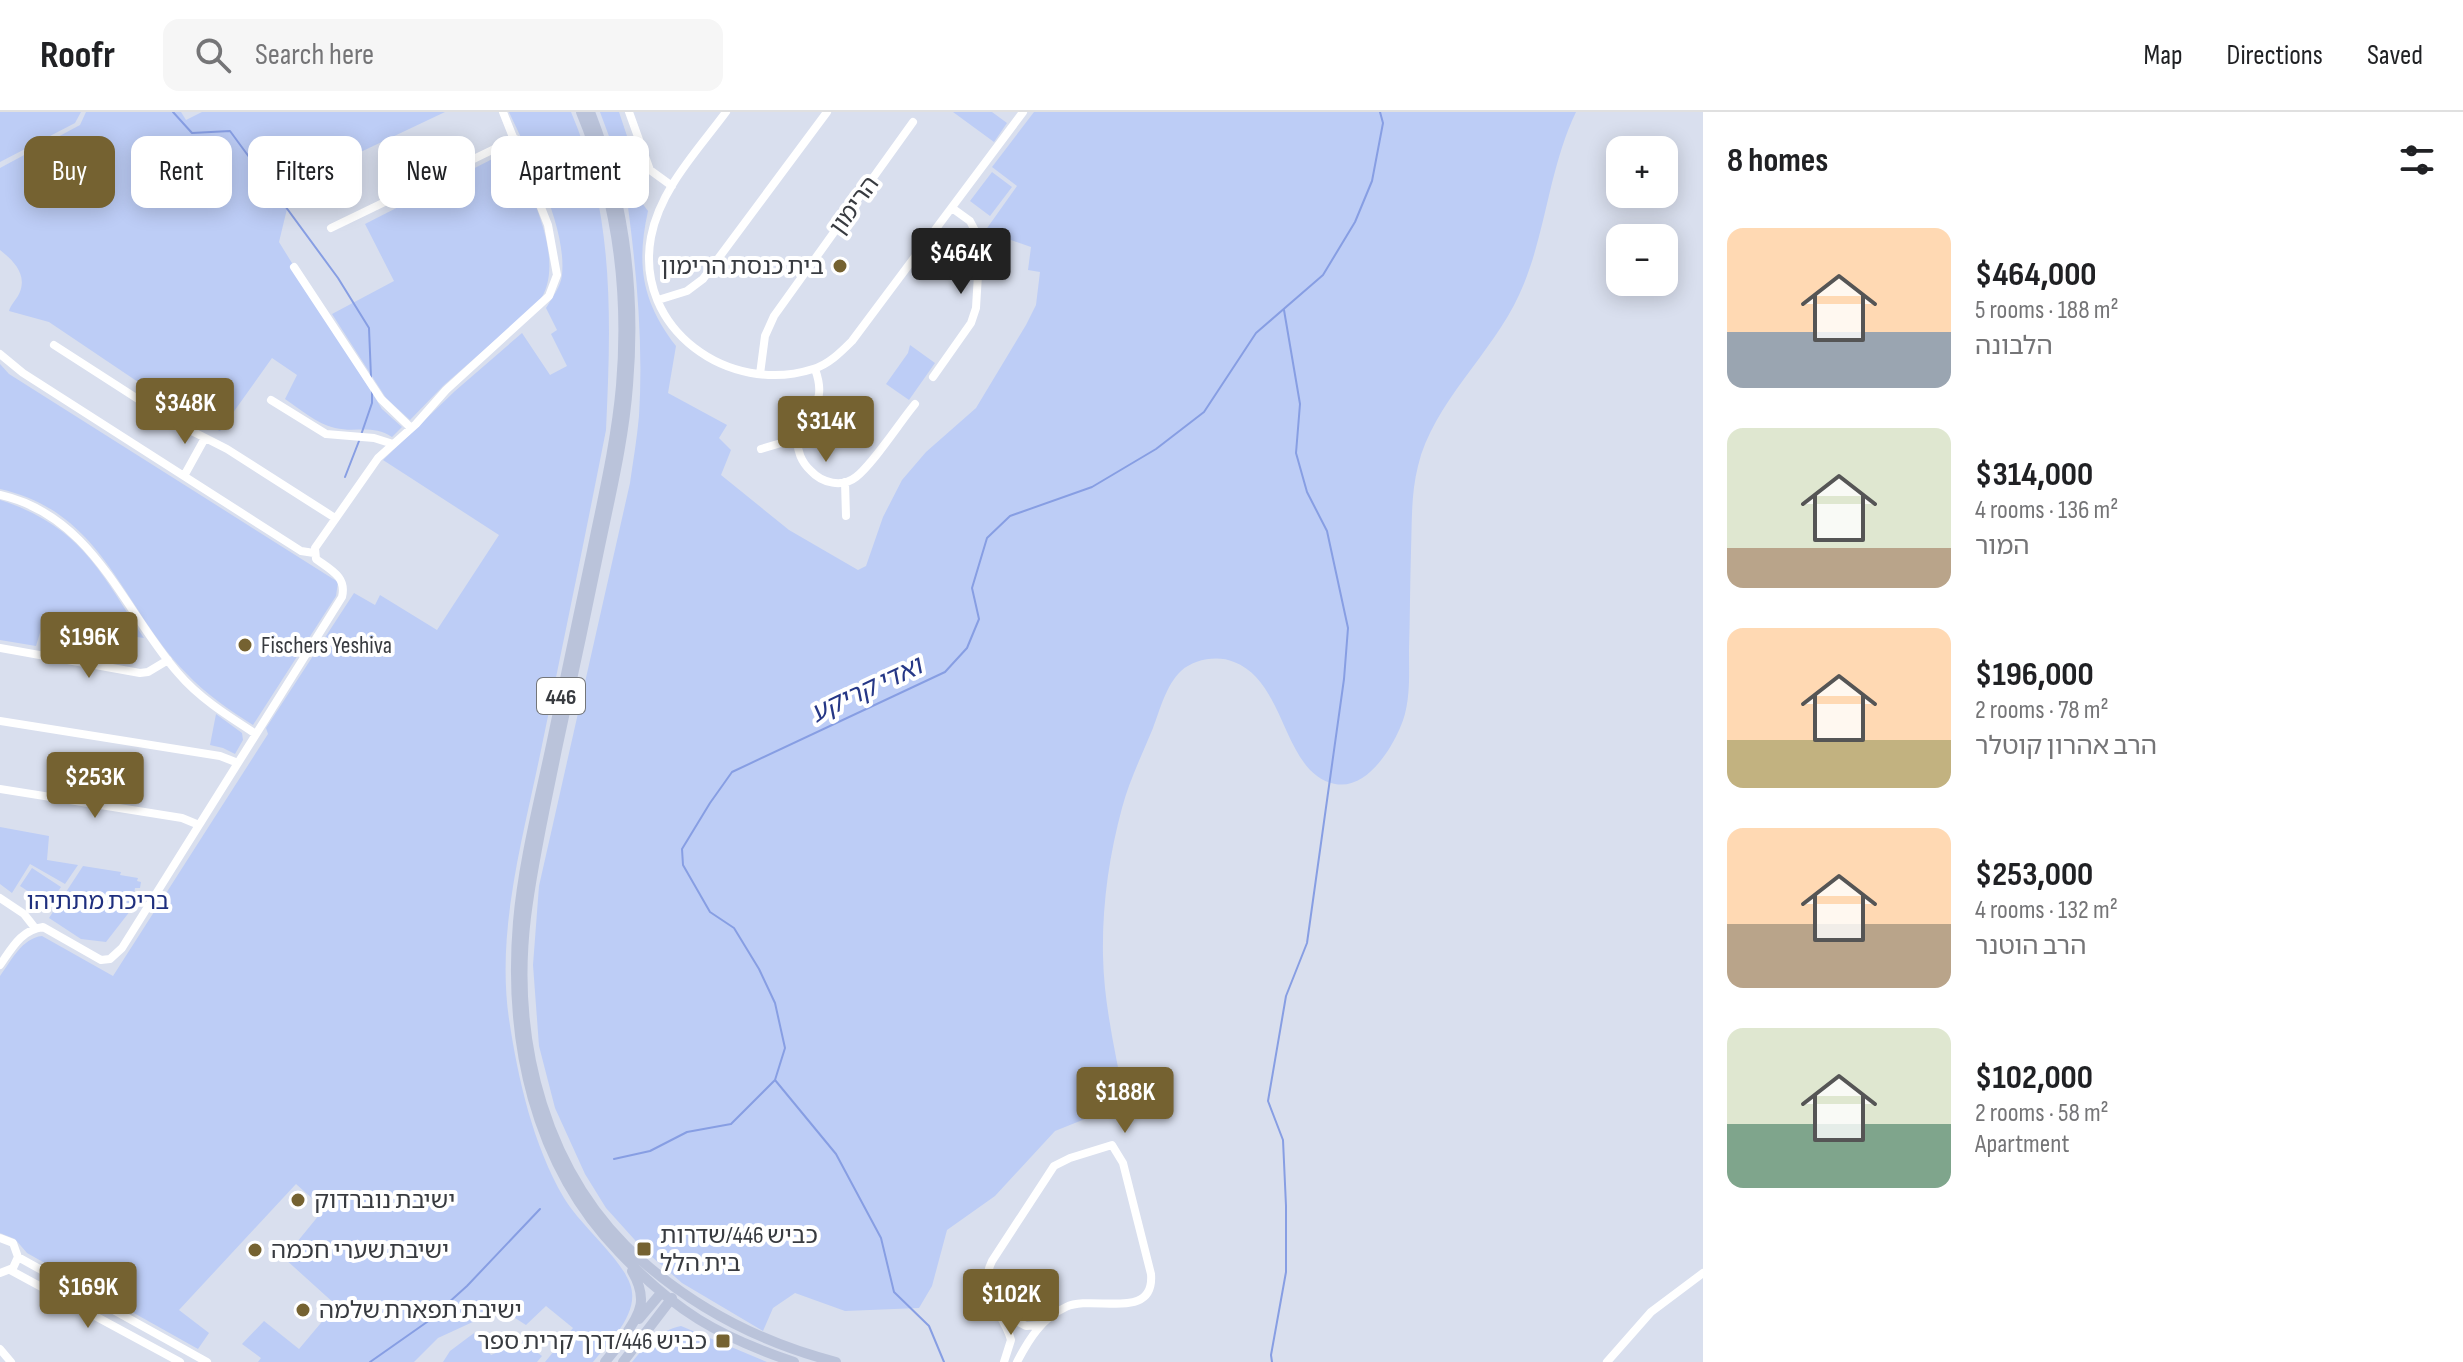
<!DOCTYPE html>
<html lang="en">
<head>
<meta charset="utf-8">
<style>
	:root { --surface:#fff; --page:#f6f6f6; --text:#202124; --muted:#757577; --line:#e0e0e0; --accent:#756231 }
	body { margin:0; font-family:"Sofia Sans Condensed","Noto Sans Hebrew",sans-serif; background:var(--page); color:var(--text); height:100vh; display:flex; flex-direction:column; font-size:30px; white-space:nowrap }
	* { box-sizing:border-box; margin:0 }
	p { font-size:26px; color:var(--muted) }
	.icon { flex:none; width:44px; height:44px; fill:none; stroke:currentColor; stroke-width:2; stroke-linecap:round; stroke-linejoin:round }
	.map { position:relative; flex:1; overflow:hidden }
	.drawer { display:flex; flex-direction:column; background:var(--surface); width:760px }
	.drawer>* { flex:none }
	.hud { position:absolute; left:24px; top:24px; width:760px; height:72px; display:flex; gap:16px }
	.buttons { position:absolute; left:1606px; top:24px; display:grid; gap:16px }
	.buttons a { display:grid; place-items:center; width:72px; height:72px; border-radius:16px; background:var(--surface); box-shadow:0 4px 20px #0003; font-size:40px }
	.price { position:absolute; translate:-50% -68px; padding:0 18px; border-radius:8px; background:var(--accent); color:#fff; font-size:26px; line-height:52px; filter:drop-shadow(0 2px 4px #0008) }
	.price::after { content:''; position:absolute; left:50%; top:48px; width:24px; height:18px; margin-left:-12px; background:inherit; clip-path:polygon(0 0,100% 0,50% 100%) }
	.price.current { background:#222; color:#fff }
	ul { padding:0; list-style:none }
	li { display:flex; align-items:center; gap:24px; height:200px; padding:0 24px }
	li span { display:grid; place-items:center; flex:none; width:224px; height:160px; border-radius:16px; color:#555 }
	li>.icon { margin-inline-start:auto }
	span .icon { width:96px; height:96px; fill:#fffc; stroke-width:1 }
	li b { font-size:34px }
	h2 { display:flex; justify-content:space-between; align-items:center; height:96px; padding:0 24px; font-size:34px }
	.pill { padding:0 28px; border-radius:16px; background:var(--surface); box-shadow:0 4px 20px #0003; font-size:28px; line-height:72px }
	.pill.current { background:var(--accent); color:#fff }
	header { display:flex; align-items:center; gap:48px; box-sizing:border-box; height:112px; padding:0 40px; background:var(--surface); border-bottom:2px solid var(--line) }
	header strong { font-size:38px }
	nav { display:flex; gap:44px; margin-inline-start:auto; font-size:28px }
	.search { width:560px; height:72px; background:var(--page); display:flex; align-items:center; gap:20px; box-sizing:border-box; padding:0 28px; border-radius:16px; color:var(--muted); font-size:30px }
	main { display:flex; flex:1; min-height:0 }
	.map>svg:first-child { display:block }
</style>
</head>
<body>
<header>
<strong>Roofr</strong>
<div class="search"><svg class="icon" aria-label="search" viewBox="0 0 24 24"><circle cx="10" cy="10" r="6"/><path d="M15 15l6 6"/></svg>Search here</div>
<nav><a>Map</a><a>Directions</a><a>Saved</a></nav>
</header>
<main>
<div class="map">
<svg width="1703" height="1250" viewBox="0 0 1703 1250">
	<rect width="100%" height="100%" fill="#d9dfee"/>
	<!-- green -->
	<path fill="#bdcdf6" d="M0,0H81L75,11L0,50Z
		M86,0H181L186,8L202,0H445L293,72L279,130L382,297L402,315L392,325C372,312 356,321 335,316C317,312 300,297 285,287L297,263L272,246L220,319L193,307L49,210L9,199C11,192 16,188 19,182C28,163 14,149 0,138V56L80,13Z
		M509,0H571C615,102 611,210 606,318C585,425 563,532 541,638C523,726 496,818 509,907C518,967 533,1033 564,1086C580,1113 621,1146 630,1172C641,1201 609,1230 593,1250H545L573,1216L546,1194L526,1213L501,1197L438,1226L414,1250H258L261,1246L242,1232L264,1209L299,1237L336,1193L284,1146L324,1097L296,1072L179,1198L209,1221L198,1237L27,1141L15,1127L0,1121V864C11,849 22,826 42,824L113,864L268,622L266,616L354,481L375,493L380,483L437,518L499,423L383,348L455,279L522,221L550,263L567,254L551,222L557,218L546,196C552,186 561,174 562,163C567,113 529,44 509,0Z
		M600,0H619L637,54L623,62Z
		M953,0H992L1007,11L994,30Z
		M1034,0H1576C1548,58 1546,125 1519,183C1492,242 1433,291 1418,354C1411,381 1412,410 1411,439C1410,472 1410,505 1409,538C1409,563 1411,592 1400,616C1390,639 1366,678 1335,672C1282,661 1287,570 1234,550C1218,543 1194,547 1181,559C1166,573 1160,598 1153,616C1142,643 1129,669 1122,696C1109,744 1102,794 1103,844C1104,894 1116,943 1125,991L1055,1019L995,1084L947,1118L932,1174L919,1196L845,1199L795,1181L773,1196L763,1219L682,1171L643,1137L606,1096L585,1062L555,996L539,934L533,853L539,774L630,371C633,349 637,327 639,304C644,224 635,144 624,65L634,60L636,83L648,99C636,153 642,190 676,234L668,281L727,313L719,326L731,338L721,363L789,418L858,458L866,454L883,405L902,368L926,340L976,296L1026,213L1036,193L1040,160L1028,158L1031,135L985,119L1017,74L992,55Z
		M510,38C529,76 568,150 539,190L444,273L410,308L386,286L332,202L394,169L365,112Z
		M992,60L1012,75L990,104L970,89Z
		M910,233L935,251L909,288L886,272L908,241Z
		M0,252L9,262L338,470L336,484L253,613C229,598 206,582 186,561C121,494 104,400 0,377Z
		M0,388C81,414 100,460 144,526L43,511L36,534L0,528Z
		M216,602L242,621L243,628L235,642L223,636L210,633Z
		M0,715L49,724L47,748L78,753L65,772L30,752L12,781L0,772Z
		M83,754L121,760L120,763L138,766L137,769L141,770L140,776H135L134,782L141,785L106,830L81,827L49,806Z
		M32,756L61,775L49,793L20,774Z
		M681,1214L767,1250H632C647,1232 658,1219 681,1214Z
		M474,1221L491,1243L523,1230L542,1244L537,1250H443L450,1239Z"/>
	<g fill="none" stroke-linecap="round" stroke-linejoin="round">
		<!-- stream -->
		<path stroke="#879ee3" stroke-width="2" d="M173,0L192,21L230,19L338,166L369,216L371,265
			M361,323L372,291V279
			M345,365L359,329
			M775,968L836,1042L881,1126L894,1180L929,1214L944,1250
			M614,1047L650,1039L687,1020L731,1012L775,968L785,936L775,891L759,857L734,816L710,800L683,753L682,737L710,691L732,660L945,560L967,536L979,507L972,476L987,426L1010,404L1092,375L1156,337L1204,300L1256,221L1323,163L1355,110L1372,69L1383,11L1380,0
			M370,1250L427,1210L467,1174L540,1097
			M1272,1250L1271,1243L1286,1160V1094L1283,1028L1268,989L1286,884L1307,831L1344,567L1348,516L1327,419L1307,380L1296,341L1300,292L1284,198"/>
		<!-- minor -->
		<path stroke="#fff" stroke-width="8" d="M629,0L650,58L672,74
			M726,0C698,38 660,77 651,125C634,217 729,284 813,257C828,253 841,240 852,229L1023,0
			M331,116L515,27
			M294,155L381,287L411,316
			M658,188L687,179L703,167L827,0
			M54,233L172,309L227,337L335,406
			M0,242L23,261L301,439L314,441
			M815,257C829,296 805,294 798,326C796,338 802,351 811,359C822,371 842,376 856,365C873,352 900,310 915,292
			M760,262L765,224L774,204L913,10
			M933,265L971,211L976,196L980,128L970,109L952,96
			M271,288L326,322L374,326L393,332
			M761,337L798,326
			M184,364L205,326
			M845,370L846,404
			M0,383C93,404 122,496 178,561C199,586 228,604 256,622
			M0,536L140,561L148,560L168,548
			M0,609L220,644L238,651
			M0,677L182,706L199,713
			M0,786L24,802L35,816
			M0,853C12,836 21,818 43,815L101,848L110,847L122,836L342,485C347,465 331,458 316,447L315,436L378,346L416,312L446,278L549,184L557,163L548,113L503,0
			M0,1126L13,1131L18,1145L13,1156L0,1161
			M18,1145L207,1250
			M10,1158L180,1250
			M1000,1200L1026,1214L1041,1213
			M0,1237L11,1250
			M1004,1250L1011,1228C1003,1197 975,1185 992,1149L1054,1054L1070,1046L1112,1033L1123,1051L1151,1162C1155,1210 1093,1182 1066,1195C1042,1206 1029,1227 1017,1250
			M1607,1250L1651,1200L1703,1161"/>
		<!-- major -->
		<path stroke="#bac3da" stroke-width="10" d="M581,0C617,87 629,180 621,274C616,330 603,385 592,439C578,505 564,572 550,638C538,694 523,752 518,810C508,929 534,1052 619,1140C675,1199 717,1224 794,1250
			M590,0C624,87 636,179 628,273C624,327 611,381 600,434C586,502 572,569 557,637C546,692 533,748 526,805C511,930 545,1064 642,1149C699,1199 762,1231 836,1250
			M639,1207L661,1181
			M619,1233C637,1204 651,1192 632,1159
			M605,1250L622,1229
			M623,1250L672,1186"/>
	</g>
	<!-- markers -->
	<g fill="#756231" stroke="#fff" stroke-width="3">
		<circle cx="840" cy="154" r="8"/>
		<circle cx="245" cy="533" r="8"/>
		<circle cx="298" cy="1088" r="8"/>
		<rect x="636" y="1129" width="16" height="16" rx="4"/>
		<circle cx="255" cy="1138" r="8"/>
		<circle cx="303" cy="1198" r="8"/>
		<rect x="715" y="1221" width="16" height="16" rx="4"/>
	</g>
	<g text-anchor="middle" stroke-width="8" stroke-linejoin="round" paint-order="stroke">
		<!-- shield labels -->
		<rect fill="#fff" stroke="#747679" stroke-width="2" x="537" y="566" width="48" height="36" rx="6"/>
		<g font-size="22" font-weight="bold" fill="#383b40">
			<text x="561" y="592">446</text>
		</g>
		<!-- street labels -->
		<g font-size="24" fill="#383b40" stroke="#fff">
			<text transform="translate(854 93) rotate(-54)" y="8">הרימון</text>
		</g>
		<!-- poi labels -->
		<g font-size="24" fill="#383b40" stroke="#fff" text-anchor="start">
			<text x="824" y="162" text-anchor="end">בית כנסת הרימון</text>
			<text x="261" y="541">Fischers Yeshiva</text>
			<text x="314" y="1096">ישיבת נוברדוק</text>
			<text x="660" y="1131">כביש 446/שדרות<tspan x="660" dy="28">בית הלל</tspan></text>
			<text x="271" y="1146">ישיבת שערי חכמה</text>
			<text x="319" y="1206">ישיבת תפארת שלמה</text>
			<text x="707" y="1237" text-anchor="end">כביש 446/דרך קרית ספר</text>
		</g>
		<!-- park labels -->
		<g font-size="24" fill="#1f2f7e" stroke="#fff">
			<text x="98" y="797">בריכת מתתיהו</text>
		</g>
		<!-- water labels -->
		<g font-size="26" font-style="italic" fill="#253786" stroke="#fff">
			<text transform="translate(866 577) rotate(-25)" y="9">ואדי קריקע</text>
		</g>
	</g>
</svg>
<div class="buttons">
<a>+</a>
<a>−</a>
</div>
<b class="price current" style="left:961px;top:184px">$464K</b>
<b class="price" style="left:185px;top:334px">$348K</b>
<b class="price" style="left:826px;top:352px">$314K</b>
<b class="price" style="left:89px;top:568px">$196K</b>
<b class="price" style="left:95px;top:708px">$253K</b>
<b class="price" style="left:1125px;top:1023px">$188K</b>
<b class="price" style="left:88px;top:1218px">$169K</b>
<b class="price" style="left:1011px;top:1225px">$102K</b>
<div class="hud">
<a class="pill current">Buy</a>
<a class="pill">Rent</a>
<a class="pill">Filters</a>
<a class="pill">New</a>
<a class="pill">Apartment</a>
</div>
</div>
<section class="drawer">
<h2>8 homes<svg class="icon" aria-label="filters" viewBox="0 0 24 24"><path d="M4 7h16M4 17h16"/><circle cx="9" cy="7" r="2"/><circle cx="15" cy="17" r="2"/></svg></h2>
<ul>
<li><span style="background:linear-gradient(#ffd9b3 65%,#9aa5b1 0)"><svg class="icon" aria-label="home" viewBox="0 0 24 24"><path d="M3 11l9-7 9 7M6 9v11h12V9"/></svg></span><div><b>$464,000</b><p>5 rooms · 188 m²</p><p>הלבונה</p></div></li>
<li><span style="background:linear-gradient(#dfe7d0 75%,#b9a48a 0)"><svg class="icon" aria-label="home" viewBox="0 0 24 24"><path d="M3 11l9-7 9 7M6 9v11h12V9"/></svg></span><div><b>$314,000</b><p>4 rooms · 136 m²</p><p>המור</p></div></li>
<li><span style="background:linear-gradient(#ffd9b3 70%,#c2b280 0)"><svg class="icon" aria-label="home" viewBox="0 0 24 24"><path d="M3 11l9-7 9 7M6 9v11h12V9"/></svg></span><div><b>$196,000</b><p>2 rooms · 78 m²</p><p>הרב אהרון קוטלר</p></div></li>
<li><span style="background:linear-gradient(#ffd9b3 60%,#b9a48a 0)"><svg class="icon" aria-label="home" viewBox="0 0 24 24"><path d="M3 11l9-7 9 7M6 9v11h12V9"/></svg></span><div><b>$253,000</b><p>4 rooms · 132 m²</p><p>הרב הוטנר</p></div></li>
<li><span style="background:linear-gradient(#dfe7d0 60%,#7fa58c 0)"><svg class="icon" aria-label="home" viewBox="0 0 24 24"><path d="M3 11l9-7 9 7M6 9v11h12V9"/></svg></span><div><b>$102,000</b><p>2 rooms · 58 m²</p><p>Apartment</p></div></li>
</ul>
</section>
</main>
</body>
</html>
